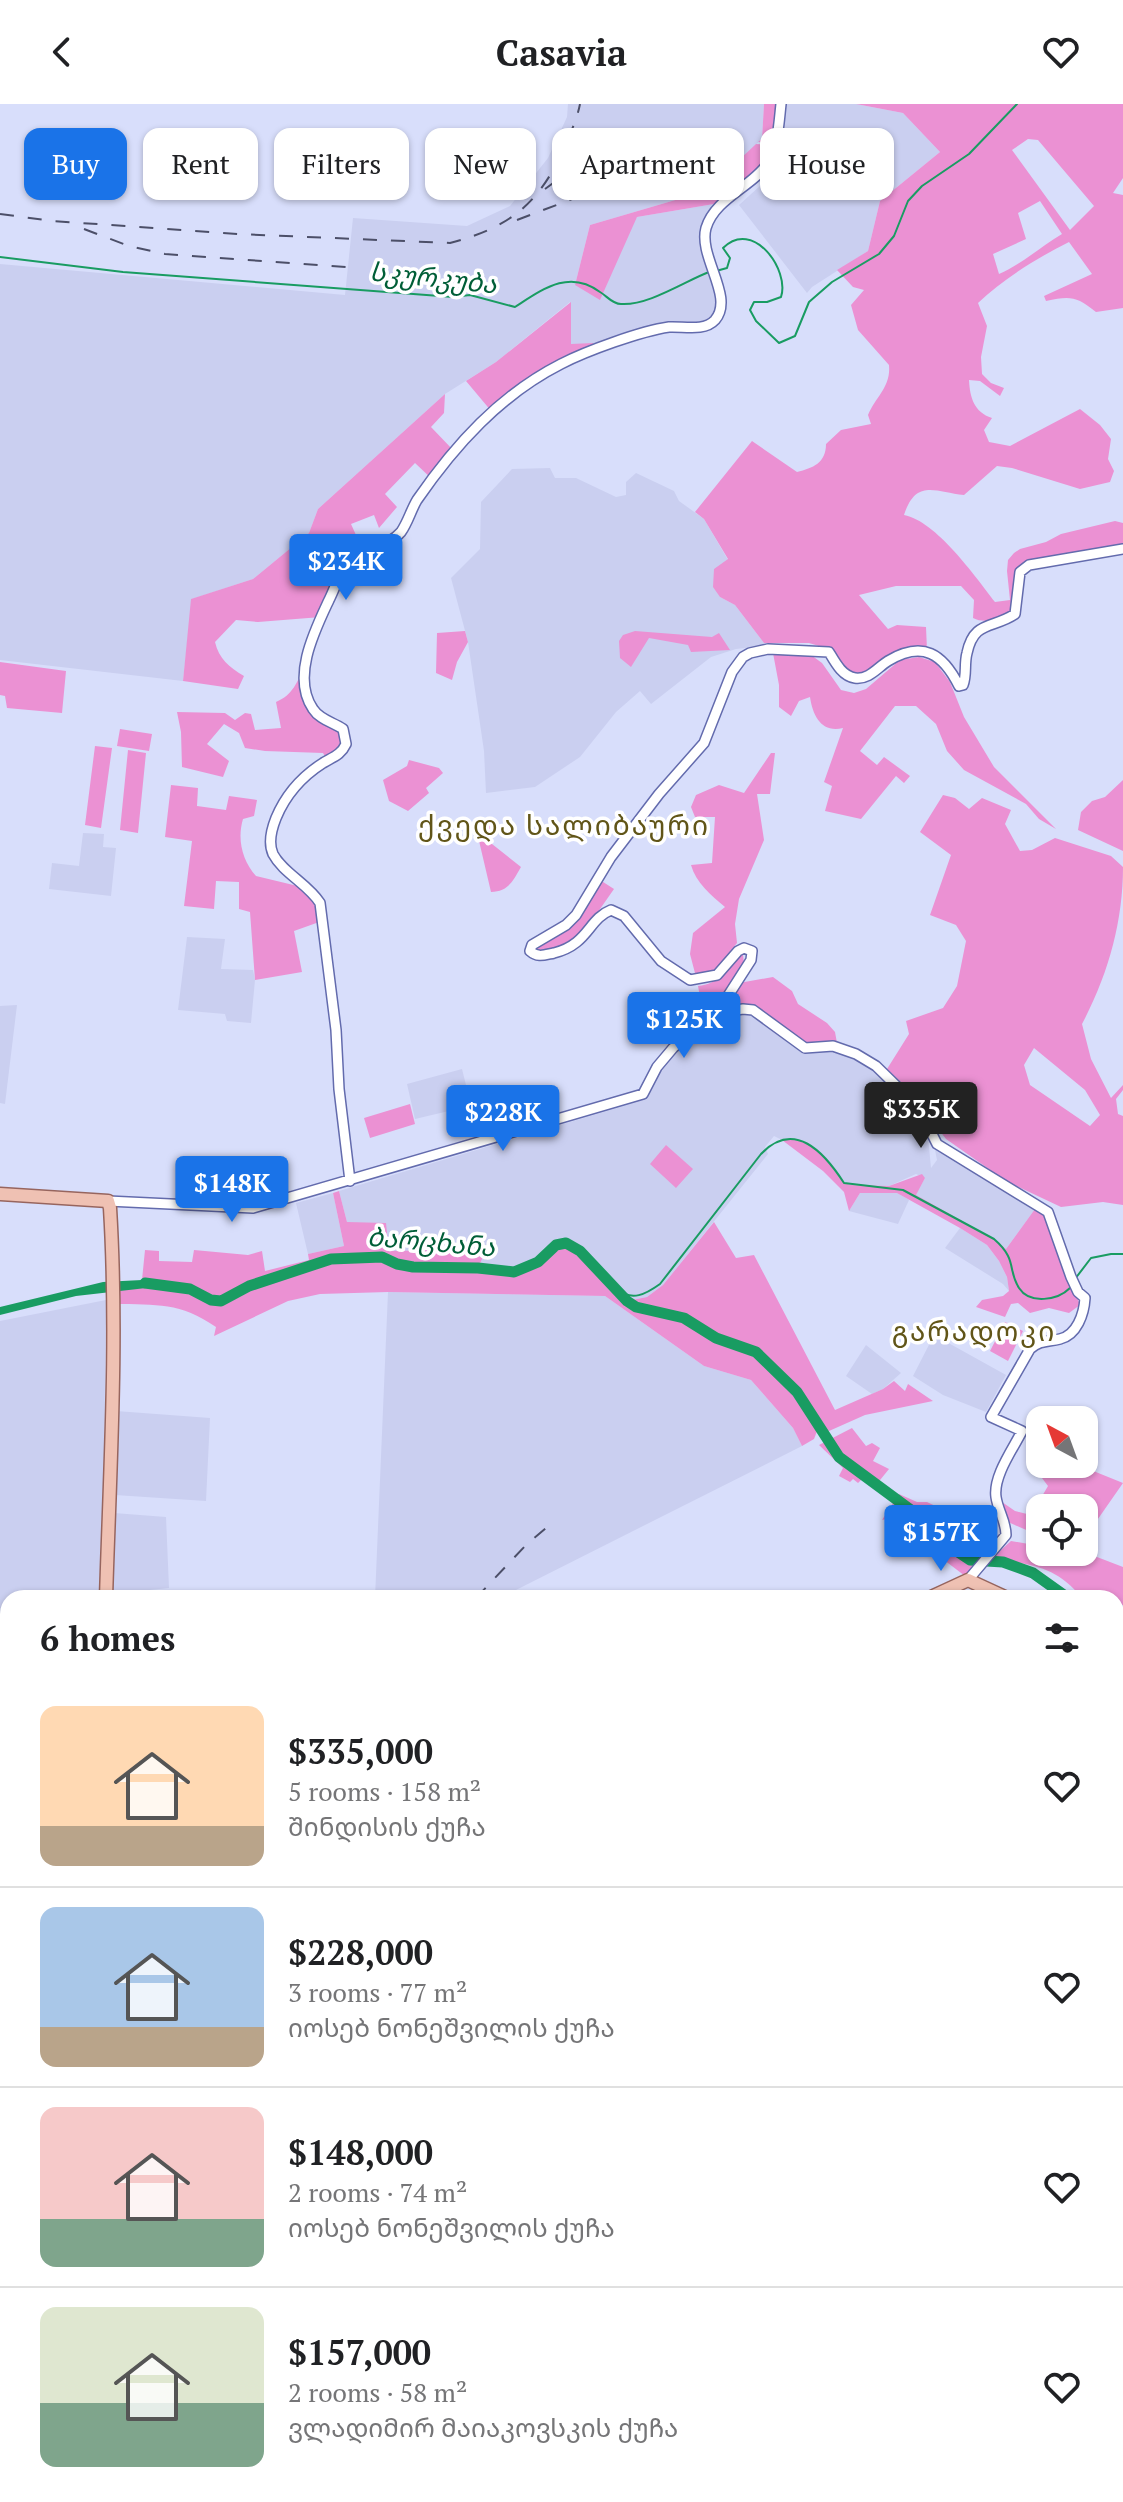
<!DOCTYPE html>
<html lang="en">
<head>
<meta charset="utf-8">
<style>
	:root { --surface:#fff; --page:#f6f6f6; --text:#202124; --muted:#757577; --line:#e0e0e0; --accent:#1a73e8 }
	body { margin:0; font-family:"PT Serif","Noto Sans Georgian",serif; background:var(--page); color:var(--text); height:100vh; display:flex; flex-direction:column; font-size:30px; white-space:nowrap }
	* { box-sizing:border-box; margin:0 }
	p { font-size:26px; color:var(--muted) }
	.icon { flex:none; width:44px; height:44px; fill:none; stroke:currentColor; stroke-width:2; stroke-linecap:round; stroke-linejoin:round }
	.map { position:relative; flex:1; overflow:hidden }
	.sheet { position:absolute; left:0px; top:1486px; width:1124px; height:912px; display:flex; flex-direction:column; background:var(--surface); border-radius:24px 24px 0 0; box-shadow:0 2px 6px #0004 }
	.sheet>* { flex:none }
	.hud { position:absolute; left:24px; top:24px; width:1076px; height:72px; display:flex; gap:16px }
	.needle { width:52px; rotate:319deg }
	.buttons { position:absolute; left:1026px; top:1302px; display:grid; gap:16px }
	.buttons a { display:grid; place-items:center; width:72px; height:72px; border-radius:16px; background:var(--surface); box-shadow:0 2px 6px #0004; font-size:40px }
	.price { position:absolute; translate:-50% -68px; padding:0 18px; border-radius:8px; background:var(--accent); color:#fff; font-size:26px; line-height:52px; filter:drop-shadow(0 2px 4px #0008) }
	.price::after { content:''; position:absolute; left:50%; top:48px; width:24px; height:18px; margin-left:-12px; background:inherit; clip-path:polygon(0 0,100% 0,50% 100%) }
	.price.on { background:#222; color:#fff }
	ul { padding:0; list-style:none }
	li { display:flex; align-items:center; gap:24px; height:200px; padding:0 40px }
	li+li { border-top:2px solid var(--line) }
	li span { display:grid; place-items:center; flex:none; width:224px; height:160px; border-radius:16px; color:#555 }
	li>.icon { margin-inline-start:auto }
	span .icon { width:96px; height:96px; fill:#fffc; stroke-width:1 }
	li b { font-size:34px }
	h2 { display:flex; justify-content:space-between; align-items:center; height:96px; padding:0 40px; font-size:34px }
	.pill { padding:0 28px; border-radius:16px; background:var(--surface); box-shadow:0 2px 6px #0004; font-size:28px; line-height:72px }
	.pill.on { background:var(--accent); color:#fff }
	header { display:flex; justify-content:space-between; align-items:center; height:104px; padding:0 40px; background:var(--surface); font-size:36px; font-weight:700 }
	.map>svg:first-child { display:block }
</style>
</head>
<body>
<header><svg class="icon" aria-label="back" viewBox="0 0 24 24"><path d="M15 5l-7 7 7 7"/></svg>Casavia<svg class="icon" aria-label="heart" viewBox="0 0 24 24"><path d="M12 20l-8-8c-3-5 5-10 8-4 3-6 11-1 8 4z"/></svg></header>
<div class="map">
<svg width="1123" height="2398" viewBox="0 0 1123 2398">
	<rect width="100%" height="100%" fill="#d8defb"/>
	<!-- built -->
	<path fill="#cacff0" d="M568,0H764L762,35L706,87L590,121L575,181L637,113L714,100L716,107L704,137L721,200L707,222L673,223L595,247L571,241L570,198L496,258L445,290L318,405L309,429L253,475L192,495L183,577L0,556V160L345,191L353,114L467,122L510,102L548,54L567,13Z
		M784,0H856L903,9L940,48L880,97L868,147L812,183L807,189L739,101L794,51L781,36Z
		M550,364L555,374H576L616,393L626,391V378L636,369L674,387L679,397L704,415L728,456L720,493L735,501L764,539V542L736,545L711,553L651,600L640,587L616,608L580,653L535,683L486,689L484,647L468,538L451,474L480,445L481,398L512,365Z
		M83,729L104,730L103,743L116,744L111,792L49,785L52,759L79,762Z
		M187,833L225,835L221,865L253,866L255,876L251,919L227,917L225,910L178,906Z
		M17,901L5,1000L0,999V902Z
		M724,909L757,910L829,946L852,950L876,964L918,1008L928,1032L931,1064L937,1056L935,1046L1035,1105L1006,1145L994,1135L915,1091L925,1074L916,1070L889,1082L851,1081L844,1079L821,1049L806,1038L782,1036L774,1032L765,1043L768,1050L663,1181L647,1193L627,1197L593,1161L547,1151L527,1164L514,1168H495L478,1164L483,1153L442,1146L389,1147L347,1118L339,1087L644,996L665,956L702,921Z
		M462,965L470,997L453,1006L415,1015L407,980Z
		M333,1089L344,1142L308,1150L296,1099Z
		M860,1089H898L909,1096L898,1120L849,1107Z
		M960,1124L987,1141L999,1157L1007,1173L1009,1187L1003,1180L945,1144Z
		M388,1188L605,1192L704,1262L751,1276L793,1324L802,1342L500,1494H375Z
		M106,1196L104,1356L99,1494H8V1732L0,1736V1217Z
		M934,1231L1006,1271L986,1308L943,1291L913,1272Z
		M866,1241L901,1269L883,1285L872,1290L846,1272Z
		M116,1307L210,1314L206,1397L115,1391Z
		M114,1409L166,1413L169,1484L111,1490Z
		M8,1803V1862L0,1866V1807Z
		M396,2390H452L446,2398H392Z"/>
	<!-- green -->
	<path fill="#eb91d3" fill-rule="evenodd" d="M764,0H777L770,39L758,38L762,35Z
		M856,0H1123V74L1113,89L1123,91V204L1096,208C1076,192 1070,192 1046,197L1044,192L1092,170L1069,138C1037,154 1003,175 978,199L987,222L981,253L982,270L991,279L1004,284L1000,292L980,277L969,276C970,294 974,308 992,314L984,326L989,338L1010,342L1080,305L1100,321L1111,335L1108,355L1114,367L1110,378L1080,385L1012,364L997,362L964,391C935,388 916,374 904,411C936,417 975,472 995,498L1010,496L1007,467L1008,456L1014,449L1020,445L1046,438L1061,430L1115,417L1123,419V441L1030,456L1018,465L1009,511C996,515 985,520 973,514L974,496L961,482H896L859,491L888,525L897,521L926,523L927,546L919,544L871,567L852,571L829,545L809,539H764L735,501L720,493L713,483L714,465L728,455L704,415L695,408L752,337L797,368C813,364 826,359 826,340L841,326L871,320L868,311C876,292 891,283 889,261L858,226L851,201L864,186L853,183L837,166L868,147L880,97L940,48L903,9ZM1028,35L1038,36L1094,102L1070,126L1012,46ZM1040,97L1062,130C1040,143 1022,160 999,170L993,150L1026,135L1018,109Z
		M756,40L774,41L770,56L716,107L714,100L637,113L600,196L575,181L590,121L706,87Z
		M571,198V240L593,239L595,247L571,255L492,308L466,277L496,258Z
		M445,290L444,309L431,323L454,347L433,376L415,359L385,390L397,403L379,424L374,411L351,420L360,440L352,446H335L334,460H346L321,513L258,518L236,516L215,538C219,555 229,563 244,572L238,585L183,577L191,495L253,475L309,429L318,405Z
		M465,527L468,538L457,558L452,576L436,569L437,529Z
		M635,527L712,533L719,529L730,546L691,548L688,541L649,534L631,563L620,554L619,537L623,531Z
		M773,549L811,551L822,559L841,586L854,589L866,585L900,556L919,553L935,558L950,578L964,613L994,663L1056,725L1039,715L1026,700L964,666L947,647L936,620L916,602H895L860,647L877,661L884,653L910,672L904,679L896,672L861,715L825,707L832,682L824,678L843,624C822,629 813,613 810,593L799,597L791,612L779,603V581Z
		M0,558L66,567L62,609L7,604L5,592L0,591Z
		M305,562L309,598L337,622L346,640L328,657L323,649L265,647L245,644L239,629L224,620L207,640L229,657L223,673L182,663L181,628L177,608L225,609L235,616L245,609L251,610L255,626L281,624L276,598C293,591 297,578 305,562Z
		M120,625L152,630L149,647L117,642Z
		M95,642L112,644L101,724L85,721Z
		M128,646L146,649L138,729L120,726Z
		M771,649H775L770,690H757L764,736L739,795L735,820L737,839C720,858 726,865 696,873L690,850L693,829L725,803C711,791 696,779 691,761L712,759L715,713H695L691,703L696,691L719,681L744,689Z
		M409,656L439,664L443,669L426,684L429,689L408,707L389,697L383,676L407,662Z
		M1123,676V747L1078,726L1081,708L1092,697L1105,693Z
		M171,681L198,684L197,702L226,706L229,692L257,696L254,712L243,715C237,735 242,756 256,772L310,785L322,817L294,827L302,868L255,876L250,808L239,805V778L216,777L214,805L184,802L192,737L165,733Z
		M943,691L955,694L969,705L982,694L1011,706L1005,720L1020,747L1032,746L1055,734L1111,752L1123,763C1123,818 1108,871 1082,920L1091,955L1111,994L1123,981V986L1116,995L1118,1010L1123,1012V1101L1103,1098L1061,1103L1006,1077L946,1035L907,984L887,965L909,930L906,917L943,904L957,882L966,837L956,821L930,811L951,751L920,728ZM1034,944L1085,986L1100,1011L1090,1022L1030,981L1024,961Z
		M493,717L491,728L492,740L521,763C513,777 508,788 491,788L476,724Z
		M600,776L614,785L579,835L544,849L536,847L535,843L568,824Z
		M739,850L743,851L744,859C732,876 720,898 703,909L698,882C718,880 729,866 739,850Z
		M773,873L792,887L798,900L827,919L835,928L837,939L821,938L806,941L769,912L732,902L729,898L739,879Z
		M410,1000L415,1020L370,1034L364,1014Z
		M789,1035L806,1038L821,1049L844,1079L851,1081L889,1082L922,1070L925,1074L916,1091L994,1135L1006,1145L1035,1105L1046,1113L1080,1201L1069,1209L1049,1204L1030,1209L1018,1199L1011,1200L1005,1213L976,1203L982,1196L1003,1192L1009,1187L1007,1173L999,1157L987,1141L960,1124L897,1089H860L849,1107L844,1088L823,1067L782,1036Z
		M666,1041L693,1065L676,1084L650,1060Z
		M339,1087L347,1118L386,1119L389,1147L442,1146L483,1153L478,1164C500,1169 520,1171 538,1158C546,1152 553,1140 563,1140C582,1140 615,1183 627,1197L647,1193L663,1181L714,1118L736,1154L754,1151L835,1306L883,1285L894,1277L905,1287L908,1280L933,1297L865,1311L829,1327L819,1322L814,1335L802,1342L793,1324L751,1276L704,1262L605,1192L388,1188L320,1190L288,1197L214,1232L216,1223C180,1198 157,1201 115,1200L119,1190L110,1187L155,1182L157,1177L142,1176L145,1146L159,1147V1157L192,1158L194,1146L248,1151L262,1147L265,1167L309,1156L308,1150L344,1142L333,1089Z
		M1005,1218L1023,1227L1008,1257L990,1247Z
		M852,1324L866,1342L872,1339L880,1344L873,1357L889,1365L876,1381L864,1373L858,1379L853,1375L850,1378L839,1372L843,1364L819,1341Z
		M1045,1360H1076L1123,1379L1084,1435V1404H1040V1432L1008,1418L1002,1398L1015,1407L1031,1411L1048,1382L1039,1370Z
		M899,1390L917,1398H927L1000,1433L965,1472L889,1414L882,1416Z
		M1011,1437L1040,1442V1448H1060L1086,1458L1097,1453L1123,1463V1501L1116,1502V1494H1082C1056,1462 1030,1460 991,1455Z
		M1119,1627L1123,1628L1121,1641L1123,1642V1684L1116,1679V1636Z
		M1116,1793L1123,1795V1925L1116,1931Z
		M1116,2046L1123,2056V2253C1110,2234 1114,2203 1122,2182L1116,2176Z
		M1116,2306L1123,2320V2398H1088V2390H1116V2372L1121,2370L1120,2341H1116Z
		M38,2390H112L116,2394L133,2398H35Z
		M146,2390H258L247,2398L202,2396L167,2398L158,2393L153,2398H141Z
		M265,2390H390L386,2398H272Z
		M458,2390H503L500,2398H452Z
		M530,2390H565L582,2398H521Z
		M634,2390H743L741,2394L744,2398H622Z
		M864,2390H930L938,2394L941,2390H968L969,2396L963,2398H866Z"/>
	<!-- water -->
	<path fill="#199c62" d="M142,1176L157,1177L155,1183L76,1192L0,1211V1203L103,1178Z"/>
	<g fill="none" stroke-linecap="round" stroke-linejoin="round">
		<!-- stream -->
		<path stroke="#199c62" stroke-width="2" d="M0,153L123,168L453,193L470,191L515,203C543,185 569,165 600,188C607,192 612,200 621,200C648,202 685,177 709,168
			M716,167L727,164L730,154L723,144C753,114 790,166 781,193L767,198H754L750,206L756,217L779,239L795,232L809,198L832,178L879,150L894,132L908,97L922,82L969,50L1017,0
			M1075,1175L1091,1154L1111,1150H1123
			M617,1185C632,1198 646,1190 660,1180L761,1050C794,1015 824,1048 844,1079L903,1086L994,1135C1018,1156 1007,1165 1019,1184C1030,1201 1058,1196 1070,1184"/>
		<!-- river -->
		<path stroke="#199c62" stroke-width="11" d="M145,1179L190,1185L211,1196L221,1197L249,1182L331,1155L382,1153L397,1160L413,1163L478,1164L514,1168L538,1158L556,1141L566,1139L580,1147L627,1197L636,1203L684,1214L716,1234L756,1248L797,1288L839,1353L923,1415L952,1444L970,1456L1003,1458L1033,1469L1068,1494
			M1116,1508L1123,1511"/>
		<defs>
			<path id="minor" d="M717,909L743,905L753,906L805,944L833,942L856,950L876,962L919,1004L937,1040L1048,1108L1071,1173L1078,1188L1085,1194C1084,1210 1077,1231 1060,1235C1047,1238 1040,1236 1030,1245L991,1313L1022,1327C1013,1345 993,1372 996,1393C998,1407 1006,1417 1006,1431L968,1476
				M350,1077L339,985L336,926L320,799C308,780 283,769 273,750C268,739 272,724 276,714C286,690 301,673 323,659C333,653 341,651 346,640L343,625C333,618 320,616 313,605C291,573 315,526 329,496C335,484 339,469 350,460C365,447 388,443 401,428C408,418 411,406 417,396C455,341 500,291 561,260C586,247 641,227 669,223C683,222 704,228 715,216C735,193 698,153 706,124C715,94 752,83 768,59C778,43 779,18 781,0
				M108,1097L253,1104L643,990L657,963L673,944L703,917L717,909L751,856L752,847L744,844L738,847L717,871L690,876L661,857L624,812L611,806C588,815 589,840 554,849C544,851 538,854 530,847L532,841L566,821L576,811L611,753L659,690L704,639L732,568L743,553L750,549L768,545L829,548C835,558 842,572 855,574C869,576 878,563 888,557C923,536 943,550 959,582L963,581C967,571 964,560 967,549C974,516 993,525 1015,510L1020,468L1029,461L1123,445
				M0,2126L8,2128
				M837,2390L839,2398"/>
			<path id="major" d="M0,1090L108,1097L110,1104C118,1234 110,1364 106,1494
				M929,1494L968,1476L1007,1494
				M1116,1567L1123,1568
				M0,1751L8,1747
				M0,1760L8,1756
				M0,1903L8,1894"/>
		</defs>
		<!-- minor casing -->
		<use href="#minor" stroke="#636bad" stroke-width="12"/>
		<!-- major casing -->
		<use href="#major" stroke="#97655e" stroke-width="15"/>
		<!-- minor -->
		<use href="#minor" stroke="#fff" stroke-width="9"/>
		<!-- major -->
		<use href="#major" stroke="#efc1b3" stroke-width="12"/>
		<!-- rail -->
		<path stroke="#4c4f68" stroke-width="2" stroke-dasharray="14 14" stroke-linecap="butt" d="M545,85L575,63L630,41
			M0,110L53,117L238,130L450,139C511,123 540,99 565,42C571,28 577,15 580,0
			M517,116L630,73
			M84,125L129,142L165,150L346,163
			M476,1494L526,1441L546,1424
			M0,1740L8,1736"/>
	</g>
	<g text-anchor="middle" stroke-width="7" stroke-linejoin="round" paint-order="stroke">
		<!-- water labels -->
		<g font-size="26" font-style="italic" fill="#005e37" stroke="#fff">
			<text transform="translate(433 174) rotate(6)" y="9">სკურკუბა</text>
			<text transform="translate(431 1138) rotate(5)" y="9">ბარცხანა</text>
		</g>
		<!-- quarter labels -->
		<g font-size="28" letter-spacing="2" fill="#615518" stroke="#fff">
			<text x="564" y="731">ქვედა სალიბაური</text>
			<text x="974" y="1237">გარადოკი</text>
		</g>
	</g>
</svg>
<div class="buttons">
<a><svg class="needle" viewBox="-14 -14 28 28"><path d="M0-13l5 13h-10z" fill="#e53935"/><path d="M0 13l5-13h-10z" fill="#757577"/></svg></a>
<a><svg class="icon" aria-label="locate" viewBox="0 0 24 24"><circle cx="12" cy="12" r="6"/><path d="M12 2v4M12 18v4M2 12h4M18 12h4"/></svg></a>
</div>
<b class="price" style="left:346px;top:498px">$234K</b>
<b class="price" style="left:684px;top:956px">$125K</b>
<b class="price on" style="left:921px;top:1046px">$335K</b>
<b class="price" style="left:503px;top:1049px">$228K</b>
<b class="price" style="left:232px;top:1120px">$148K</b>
<b class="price" style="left:941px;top:1469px">$157K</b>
<div class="hud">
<a class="pill on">Buy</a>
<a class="pill">Rent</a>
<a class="pill">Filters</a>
<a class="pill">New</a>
<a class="pill">Apartment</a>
<a class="pill">House</a>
</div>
<section class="sheet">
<h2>6 homes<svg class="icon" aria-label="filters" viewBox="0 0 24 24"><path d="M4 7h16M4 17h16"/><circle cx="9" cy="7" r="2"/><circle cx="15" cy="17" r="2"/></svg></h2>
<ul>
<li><span style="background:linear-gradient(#ffd9b3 75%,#b9a48a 0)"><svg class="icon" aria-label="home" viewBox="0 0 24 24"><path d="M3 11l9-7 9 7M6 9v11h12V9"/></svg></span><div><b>$335,000</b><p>5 rooms · 158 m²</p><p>შინდისის ქუჩა</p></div><svg class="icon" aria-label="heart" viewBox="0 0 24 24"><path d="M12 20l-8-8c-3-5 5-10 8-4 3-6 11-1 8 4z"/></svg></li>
<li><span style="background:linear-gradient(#a9c7e8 75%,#b9a48a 0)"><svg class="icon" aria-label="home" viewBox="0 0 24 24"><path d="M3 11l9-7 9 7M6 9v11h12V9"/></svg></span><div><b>$228,000</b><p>3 rooms · 77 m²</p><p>იოსებ ნონეშვილის ქუჩა</p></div><svg class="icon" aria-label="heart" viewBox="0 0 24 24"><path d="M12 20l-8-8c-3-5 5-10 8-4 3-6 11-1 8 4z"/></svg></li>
<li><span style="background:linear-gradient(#f6c9c9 70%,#7fa58c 0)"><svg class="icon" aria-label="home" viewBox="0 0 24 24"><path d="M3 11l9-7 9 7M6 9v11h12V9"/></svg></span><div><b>$148,000</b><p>2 rooms · 74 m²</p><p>იოსებ ნონეშვილის ქუჩა</p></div><svg class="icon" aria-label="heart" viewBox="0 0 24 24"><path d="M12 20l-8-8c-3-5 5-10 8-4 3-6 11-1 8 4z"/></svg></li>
<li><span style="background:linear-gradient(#dfe7d0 60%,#7fa58c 0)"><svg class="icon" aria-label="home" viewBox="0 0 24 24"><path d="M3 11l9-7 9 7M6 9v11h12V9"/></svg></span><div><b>$157,000</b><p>2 rooms · 58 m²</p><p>ვლადიმირ მაიაკოვსკის ქუჩა</p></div><svg class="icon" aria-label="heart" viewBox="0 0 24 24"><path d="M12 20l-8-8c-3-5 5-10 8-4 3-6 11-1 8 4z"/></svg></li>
</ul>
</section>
</div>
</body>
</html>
